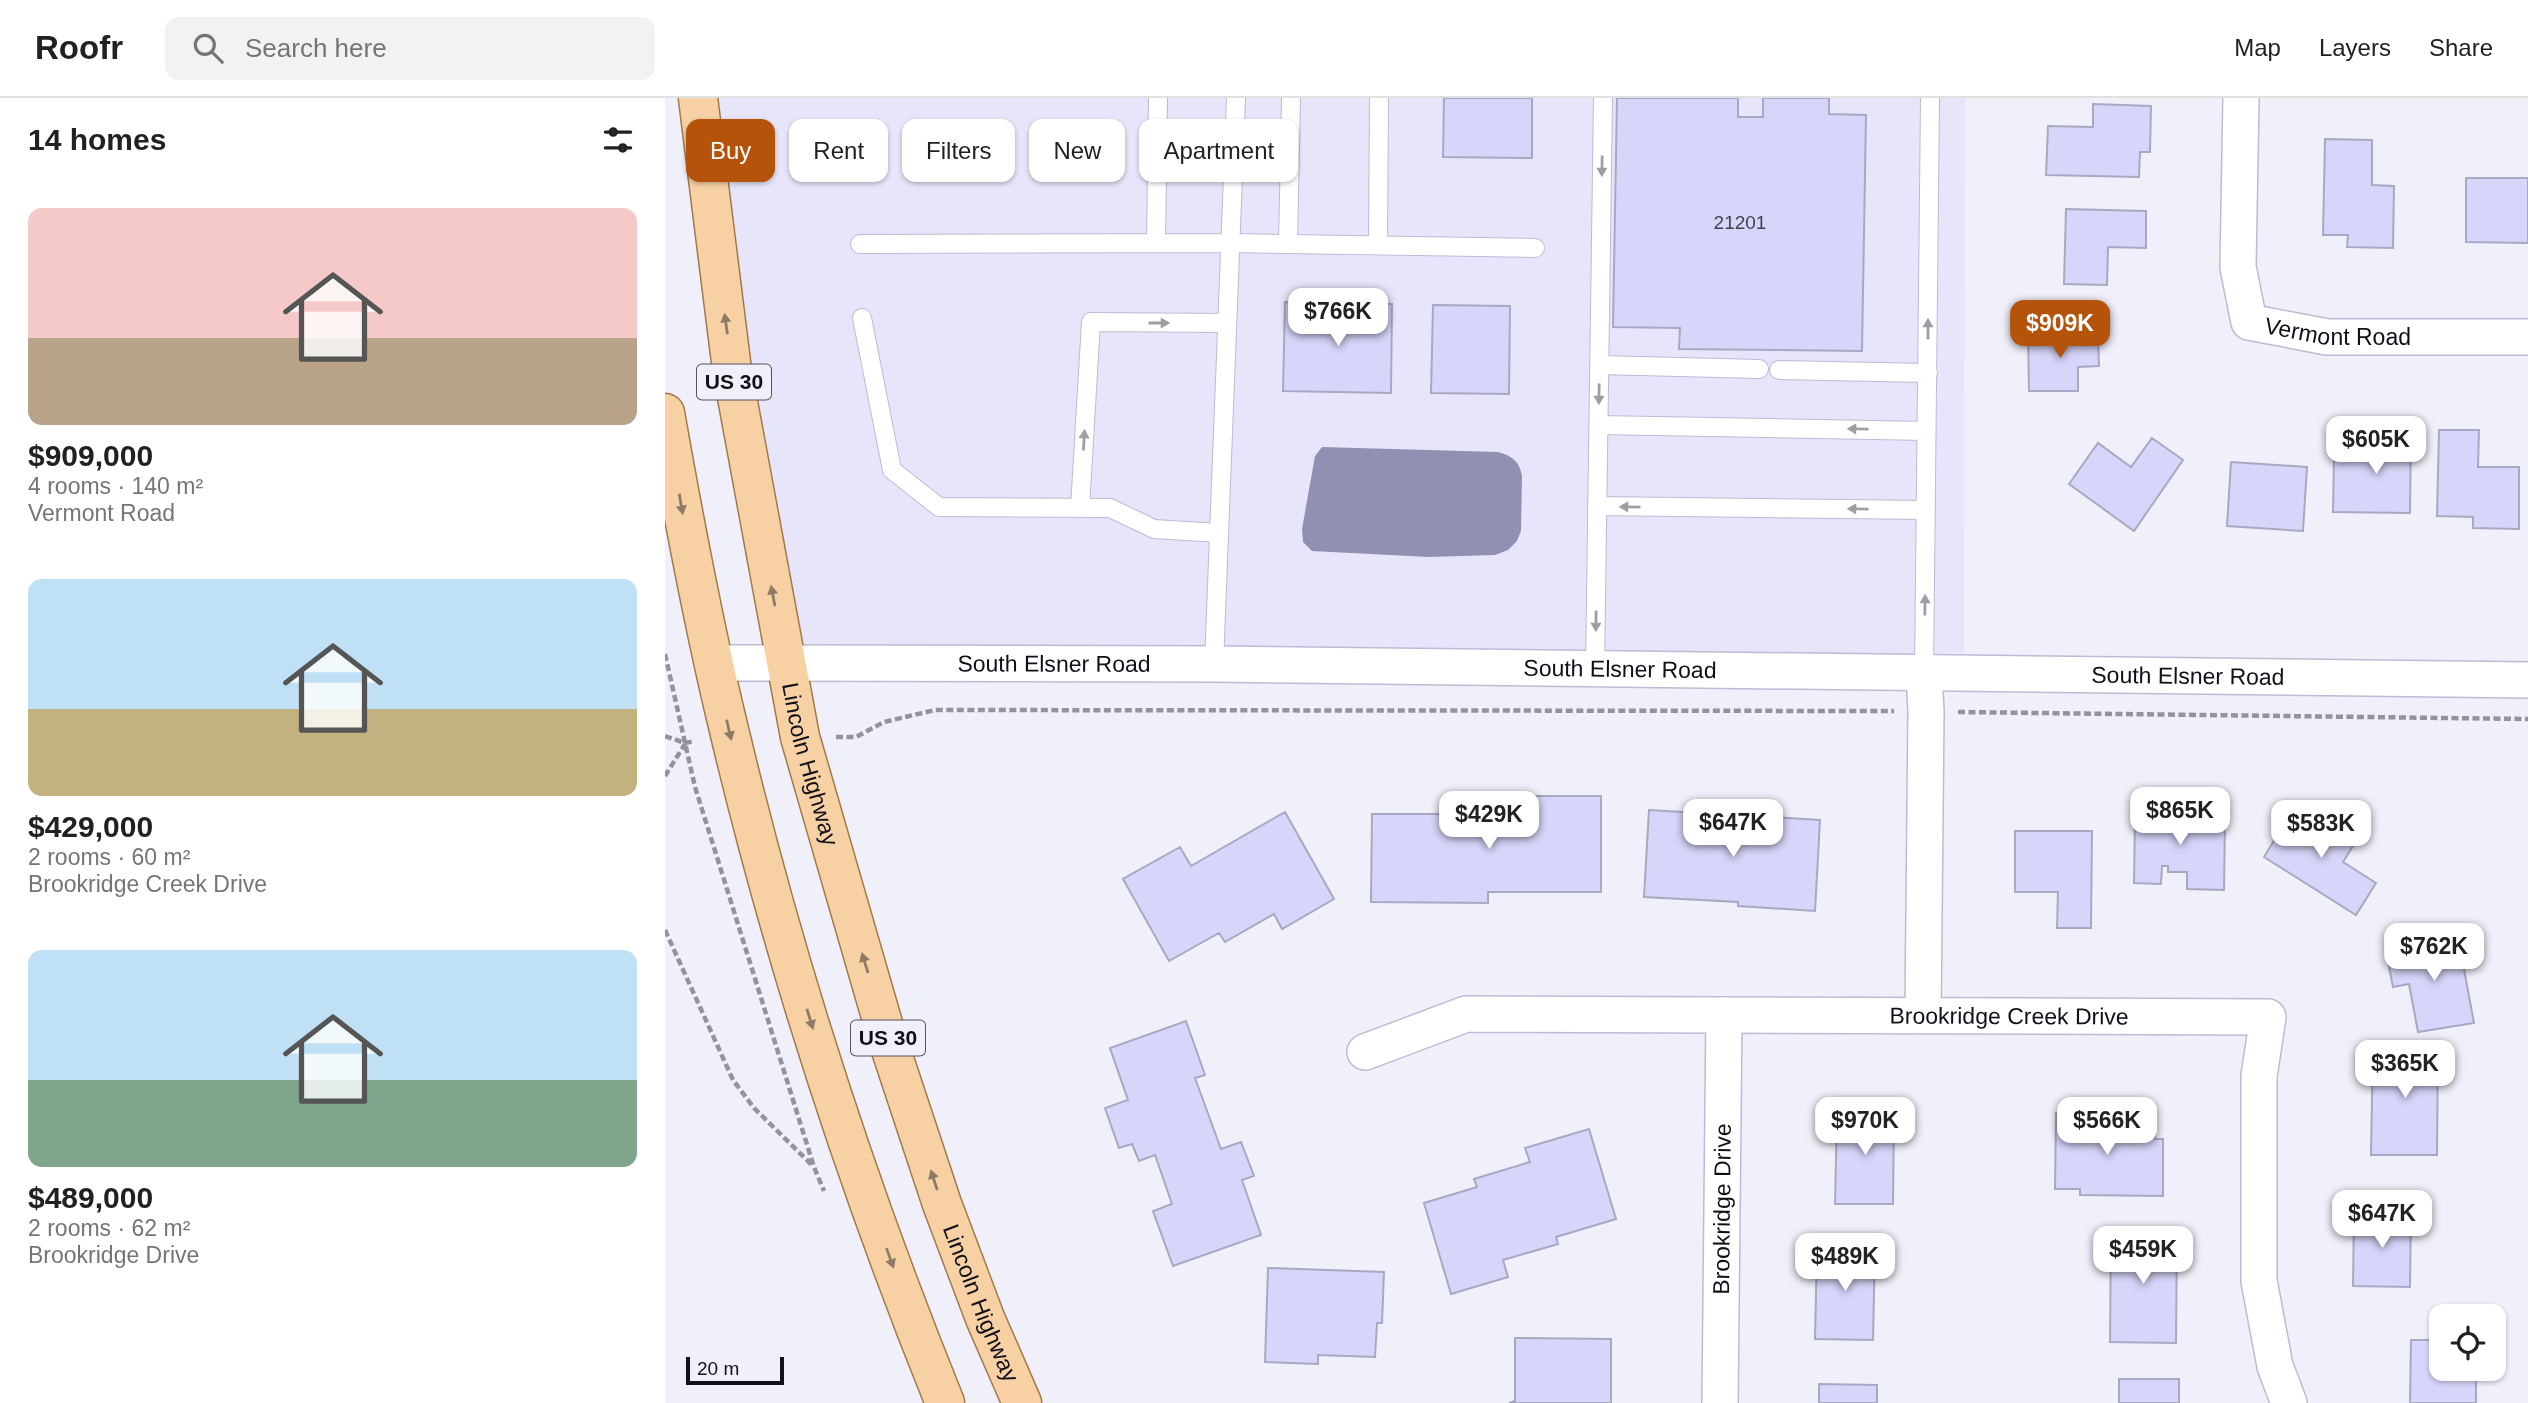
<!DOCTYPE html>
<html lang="en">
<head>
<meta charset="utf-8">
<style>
	:root { --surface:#fff; --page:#f2f2f2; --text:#202124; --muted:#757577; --line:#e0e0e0; --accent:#b45309 }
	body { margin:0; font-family:Arial,sans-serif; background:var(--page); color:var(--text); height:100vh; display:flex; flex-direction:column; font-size:26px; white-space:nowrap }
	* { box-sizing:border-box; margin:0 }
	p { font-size:23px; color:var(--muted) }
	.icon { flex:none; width:38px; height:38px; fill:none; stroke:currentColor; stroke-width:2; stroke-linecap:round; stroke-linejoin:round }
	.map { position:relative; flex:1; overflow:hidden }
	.drawer { display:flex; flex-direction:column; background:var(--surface); width:665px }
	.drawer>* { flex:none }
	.guide { position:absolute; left:21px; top:21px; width:665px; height:63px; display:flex; gap:14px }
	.fabs { position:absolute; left:1764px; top:1206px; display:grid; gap:14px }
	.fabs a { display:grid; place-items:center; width:77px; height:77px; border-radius:14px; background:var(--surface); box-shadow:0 2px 5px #0004; font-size:35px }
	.scale { position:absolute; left:21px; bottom:18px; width:98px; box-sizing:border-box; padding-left:7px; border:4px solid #101019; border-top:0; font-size:19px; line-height:24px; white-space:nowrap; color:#101019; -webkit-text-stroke:5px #f0f0fb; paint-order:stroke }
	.price { position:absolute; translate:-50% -60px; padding:0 16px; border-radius:14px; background:#fff; color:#222; font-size:23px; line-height:46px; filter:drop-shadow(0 2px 4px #0008) }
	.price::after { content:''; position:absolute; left:50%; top:42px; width:21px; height:16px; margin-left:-10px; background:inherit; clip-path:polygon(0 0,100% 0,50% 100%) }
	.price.selected { background:var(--accent); color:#fff }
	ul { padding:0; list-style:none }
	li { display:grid; align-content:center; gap:14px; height:371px; padding:0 28px }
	li span { display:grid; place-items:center; height:217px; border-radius:14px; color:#555 }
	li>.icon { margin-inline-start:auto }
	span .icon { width:126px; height:126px; fill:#fffc; stroke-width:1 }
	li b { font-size:30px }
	h2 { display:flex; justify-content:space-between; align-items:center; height:84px; padding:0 28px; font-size:30px }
	.chip { padding:0 24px; border-radius:14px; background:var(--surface); box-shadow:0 2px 5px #0004; font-size:24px; line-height:63px }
	.chip.selected { background:var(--accent); color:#fff }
	header { display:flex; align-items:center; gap:42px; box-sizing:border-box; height:98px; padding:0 35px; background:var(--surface); border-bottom:2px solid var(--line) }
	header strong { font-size:33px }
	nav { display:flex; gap:38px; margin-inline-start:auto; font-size:24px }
	.search { width:490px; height:63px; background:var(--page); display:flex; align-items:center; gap:18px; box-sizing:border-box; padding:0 24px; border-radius:14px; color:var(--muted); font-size:26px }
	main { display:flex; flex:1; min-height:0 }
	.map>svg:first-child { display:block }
</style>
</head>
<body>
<header>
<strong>Roofr</strong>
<div class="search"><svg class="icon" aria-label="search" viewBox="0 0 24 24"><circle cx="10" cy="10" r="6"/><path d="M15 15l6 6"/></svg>Search here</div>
<nav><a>Map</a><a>Layers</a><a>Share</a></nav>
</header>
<main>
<section class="drawer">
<h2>14 homes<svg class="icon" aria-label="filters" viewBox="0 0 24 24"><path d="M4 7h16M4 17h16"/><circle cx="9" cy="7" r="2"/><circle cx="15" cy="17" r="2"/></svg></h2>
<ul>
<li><span style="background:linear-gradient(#f6c9c9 60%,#b9a48a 0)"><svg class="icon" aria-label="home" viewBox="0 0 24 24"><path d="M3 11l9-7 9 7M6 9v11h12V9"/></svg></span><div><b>$909,000</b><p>4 rooms · 140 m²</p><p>Vermont Road</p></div></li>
<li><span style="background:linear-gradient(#bfe0f5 60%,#c2b280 0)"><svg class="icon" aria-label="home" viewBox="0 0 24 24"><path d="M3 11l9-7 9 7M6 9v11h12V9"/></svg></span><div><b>$429,000</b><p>2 rooms · 60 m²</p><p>Brookridge Creek Drive</p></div></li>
<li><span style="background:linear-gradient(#bfe0f5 60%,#7fa58c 0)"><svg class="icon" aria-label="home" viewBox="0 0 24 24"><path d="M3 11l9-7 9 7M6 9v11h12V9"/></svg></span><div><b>$489,000</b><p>2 rooms · 62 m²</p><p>Brookridge Drive</p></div></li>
</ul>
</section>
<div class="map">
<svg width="1863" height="1305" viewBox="0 0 1863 1305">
	<rect width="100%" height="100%" fill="#f0f0fb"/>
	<!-- built -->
	<path fill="#e6e5fa" d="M47,0H1300L1299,555L914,561L131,553L68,185Z"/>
	<!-- water -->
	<path fill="#9190b2" d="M657,349L833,354C847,358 854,363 857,378L856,433L852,443L843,452L830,457L764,459L647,453L638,444L637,431L650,358Z"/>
	<!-- building -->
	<path fill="#d7d6fa" stroke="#a9a8c2" stroke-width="2" d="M779,0H867V60L778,59Z
		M952,0H1073V19H1098V0H1164V16L1201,17L1197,253L1014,251L1015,230L948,229Z
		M1428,6L1486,8L1485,54H1475L1474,79L1381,77L1383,28L1428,29Z
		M1660,41L1707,42V87L1729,88L1728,150L1682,149L1683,137H1658Z
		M1801,80H1863V145L1801,144Z
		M1401,111L1481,113V150L1443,149L1442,187L1399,186Z
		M620,204L727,206L726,295L618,293Z
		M768,207L845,208L844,296L766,295Z
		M1363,236H1433L1434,268L1413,269V293H1364Z
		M1709,329H1746L1745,415L1668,414L1669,359L1708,360Z
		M1774,332H1814L1813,369H1854V431L1808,430V419L1772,418Z
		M1487,340L1518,362L1469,433L1404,386L1433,345L1466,369Z
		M1566,364L1642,369L1638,433L1562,428Z
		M817,698H936V794H823V805L706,804L707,716H817Z
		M1491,703H1525L1524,718L1560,721L1559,792L1522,791V774H1503V768H1497L1496,786L1469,785L1470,720H1491Z
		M984,712L1155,722L1150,813L1073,808V804L979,799Z
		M1627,713L1662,735L1671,722L1695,737L1678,764L1711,785L1691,817L1599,759Z
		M620,714L669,801L617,831L609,816L560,844L554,835L504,863L458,781L515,749L526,768Z
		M1350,733H1427L1426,830H1392L1393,794H1350Z
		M1793,839L1809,925L1753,934L1744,886L1728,889L1721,853Z
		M521,923L540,977L530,980L556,1051L576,1044L589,1078L577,1082L596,1137L508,1168L488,1113L507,1106L490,1057L474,1063L467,1046L454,1050L440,1010L463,1002L445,950Z
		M1708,946H1773L1772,1057H1706Z
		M1172,1012L1229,1013L1228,1106H1170Z
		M1391,1015L1440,1016V1028H1490V1041H1498V1098L1415,1097V1091H1390Z
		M924,1031L951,1121L891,1139L893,1146L838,1162L843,1179L786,1196L759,1105L812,1089L809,1081L865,1064L860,1050Z
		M1689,1114L1746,1115L1745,1189L1688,1188Z
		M1446,1132L1512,1133L1511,1245L1445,1244Z
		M1152,1148H1210L1208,1242L1150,1241Z
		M603,1170L719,1174L717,1225H712L710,1259L653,1257V1266L600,1264Z
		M850,1240L946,1241V1305H844L850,1303Z
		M1746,1242H1776V1270H1811V1305H1745Z
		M1454,1281H1514V1305H1454Z
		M1154,1286L1212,1287V1305H1154Z"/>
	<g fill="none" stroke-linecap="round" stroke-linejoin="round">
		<defs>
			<path id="service" d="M491,145L493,0
				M195,146L565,145L870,150
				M623,146L626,0
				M713,147L714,0
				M197,220L227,372L274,409L445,410L489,431L554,435
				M935,267L1094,271
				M1114,272L1263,275
				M934,327L1261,333
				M932,408L1261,412
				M415,410L426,224L562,225
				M549,566L571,0
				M930,572L938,0
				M1259,576L1265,0"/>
			<g id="minor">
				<path id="s1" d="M1576,0L1573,169L1584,224L1662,239H1863"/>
				<path id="s2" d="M49,565L549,566L1863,582"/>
				<path d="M1258,917L1261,613L1259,576"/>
				<path id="s3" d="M700,954L801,916L1603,919L1594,978V1183L1610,1268L1624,1305"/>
				<path id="s4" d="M1055,1305L1059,917"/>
			</g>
			<g id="primary">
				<path id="s5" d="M33,0L67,272L135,639L223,943L277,1106L320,1220L357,1305"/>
				<path d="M0,315C19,423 39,530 65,636C119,862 193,1090 280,1305"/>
			</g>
		</defs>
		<!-- service casing -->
		<use href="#service" stroke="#bcbbd6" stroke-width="20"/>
		<!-- minor casing -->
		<use href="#minor" stroke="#bcbbd6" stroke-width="38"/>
		<!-- primary casing -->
		<use href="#primary" stroke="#a2794c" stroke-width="41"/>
		<!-- path -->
		<path stroke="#93939e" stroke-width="4.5" stroke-dasharray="7 3.5" stroke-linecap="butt" d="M0,556L30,689L149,1069L159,1093
			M1293,614L1863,621
			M0,638L20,645L30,643
			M171,639H191L219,624L270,612L1229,613
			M0,678L20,646
			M0,832L68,982L89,1010L148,1068"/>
		<!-- service -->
		<use href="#service" stroke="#fff" stroke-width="18"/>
		<!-- minor -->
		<use href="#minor" stroke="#fff" stroke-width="35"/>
		<!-- primary -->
		<use href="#primary" stroke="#f7d1a4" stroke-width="38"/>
	</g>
	<!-- one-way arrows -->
	<defs><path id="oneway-solid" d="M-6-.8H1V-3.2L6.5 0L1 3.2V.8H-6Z" transform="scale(1.75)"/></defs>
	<g fill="#9f9fa3">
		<use href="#oneway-solid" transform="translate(937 68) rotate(91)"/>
		<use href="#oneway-solid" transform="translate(494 225)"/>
		<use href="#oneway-solid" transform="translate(1263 231) rotate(-90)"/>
		<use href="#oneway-solid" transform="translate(934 296) rotate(91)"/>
		<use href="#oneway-solid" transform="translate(1193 331) rotate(-179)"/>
		<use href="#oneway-solid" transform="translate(419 342) rotate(-87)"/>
		<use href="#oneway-solid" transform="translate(965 409) rotate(-179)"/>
		<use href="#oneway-solid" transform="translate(1193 411) rotate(-179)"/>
		<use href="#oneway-solid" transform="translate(1260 507) rotate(-89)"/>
		<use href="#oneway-solid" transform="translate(931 523) rotate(91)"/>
	</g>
	<g fill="#8f7a65">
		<use href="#oneway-solid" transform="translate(61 226) rotate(-98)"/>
		<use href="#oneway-solid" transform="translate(16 406) rotate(80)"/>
		<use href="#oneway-solid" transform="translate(108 498) rotate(-101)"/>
		<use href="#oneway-solid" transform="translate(64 632) rotate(77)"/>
		<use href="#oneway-solid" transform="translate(200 865) rotate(-107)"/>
		<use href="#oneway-solid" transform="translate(145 921) rotate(73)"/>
		<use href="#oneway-solid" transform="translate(269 1082) rotate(-108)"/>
		<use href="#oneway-solid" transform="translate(225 1160) rotate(70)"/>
	</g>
	<g text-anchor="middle" stroke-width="7" stroke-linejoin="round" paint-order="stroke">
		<!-- number labels -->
		<g font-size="19" fill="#424251">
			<text x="1075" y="131">21201</text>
		</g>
		<!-- shield labels -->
		<g fill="#f0f0fb" stroke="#53535d" stroke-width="2">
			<rect x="32" y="266.5" width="74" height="35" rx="5"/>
			<rect x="186" y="922.5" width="74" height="35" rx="5"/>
		</g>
		<g font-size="21" font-weight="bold" fill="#101019">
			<text x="69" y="291">US 30</text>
			<text x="223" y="947">US 30</text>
		</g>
		<!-- street labels -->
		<g font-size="23" fill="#101019" stroke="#f0f0fb">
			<text dy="8" stroke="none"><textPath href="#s1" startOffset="315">Vermont Road</textPath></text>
			<text dy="8" stroke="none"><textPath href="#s2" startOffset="340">South Elsner Road</textPath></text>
			<text dy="8" stroke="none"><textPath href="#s2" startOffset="906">South Elsner Road</textPath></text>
			<text dy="8" stroke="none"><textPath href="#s2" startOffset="1474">South Elsner Road</textPath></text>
			<text dy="8" stroke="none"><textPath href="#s5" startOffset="676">Lincoln Highway</textPath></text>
			<text dy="8" stroke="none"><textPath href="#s3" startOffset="651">Brookridge Creek Drive</textPath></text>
			<text dy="8" stroke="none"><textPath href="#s4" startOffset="194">Brookridge Drive</textPath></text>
			<text dy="8" stroke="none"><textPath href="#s5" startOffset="1242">Lincoln Highway</textPath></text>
		</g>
	</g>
</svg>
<div class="fabs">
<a><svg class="icon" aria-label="locate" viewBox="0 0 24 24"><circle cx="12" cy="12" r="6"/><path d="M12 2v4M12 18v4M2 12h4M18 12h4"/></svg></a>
</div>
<div class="scale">20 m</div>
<b class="price" style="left:673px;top:250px">$766K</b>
<b class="price selected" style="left:1395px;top:262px">$909K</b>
<b class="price" style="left:1711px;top:378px">$605K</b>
<b class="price" style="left:1515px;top:749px">$865K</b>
<b class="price" style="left:824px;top:753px">$429K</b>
<b class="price" style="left:1068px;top:761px">$647K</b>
<b class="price" style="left:1656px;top:762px">$583K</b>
<b class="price" style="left:1769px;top:885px">$762K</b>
<b class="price" style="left:1740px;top:1002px">$365K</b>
<b class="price" style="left:1200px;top:1059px">$970K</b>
<b class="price" style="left:1442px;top:1059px">$566K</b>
<b class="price" style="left:1717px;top:1152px">$647K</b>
<b class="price" style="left:1478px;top:1188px">$459K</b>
<b class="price" style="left:1180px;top:1195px">$489K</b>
<div class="guide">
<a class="chip selected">Buy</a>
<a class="chip">Rent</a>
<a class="chip">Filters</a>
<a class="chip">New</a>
<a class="chip">Apartment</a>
</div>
</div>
</main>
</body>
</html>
